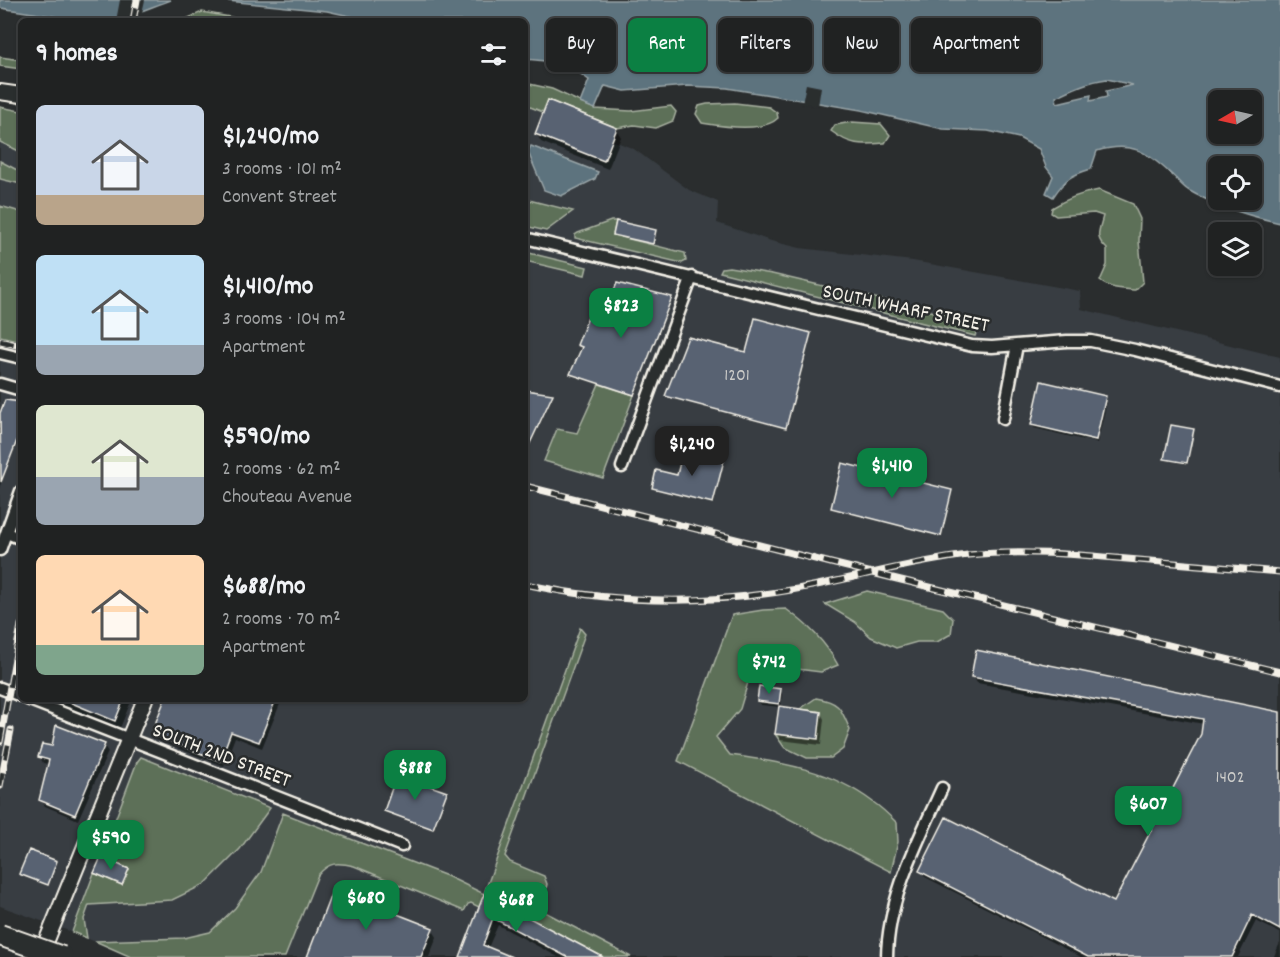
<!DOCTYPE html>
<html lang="en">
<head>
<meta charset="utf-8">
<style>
	:root { --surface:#202222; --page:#282a2a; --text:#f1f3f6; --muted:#a2a4a5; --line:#3d3f40; --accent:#0b8043 }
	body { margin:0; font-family:Dekko,sans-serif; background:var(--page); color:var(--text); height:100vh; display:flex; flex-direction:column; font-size:22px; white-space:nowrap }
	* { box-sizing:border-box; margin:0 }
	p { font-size:20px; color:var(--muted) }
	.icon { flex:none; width:33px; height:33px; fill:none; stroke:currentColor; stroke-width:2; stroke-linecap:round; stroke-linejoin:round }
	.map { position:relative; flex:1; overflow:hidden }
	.panel { position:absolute; left:18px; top:18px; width:510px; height:684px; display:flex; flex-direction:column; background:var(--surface); border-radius:9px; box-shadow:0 2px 4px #0004,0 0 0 2px var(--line) }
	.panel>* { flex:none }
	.banner { position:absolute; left:546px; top:18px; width:570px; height:54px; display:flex; gap:12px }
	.needle { width:39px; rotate:261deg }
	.controls { position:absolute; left:1208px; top:90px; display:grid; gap:12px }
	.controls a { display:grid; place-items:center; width:54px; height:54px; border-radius:9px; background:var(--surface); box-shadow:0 2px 4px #0004,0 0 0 2px var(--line); font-size:30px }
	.price { position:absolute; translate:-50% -51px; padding:0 14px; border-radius:12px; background:var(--accent); color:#fff; font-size:20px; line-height:39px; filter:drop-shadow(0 2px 3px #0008) }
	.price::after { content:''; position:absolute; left:50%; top:36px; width:18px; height:14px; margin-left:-9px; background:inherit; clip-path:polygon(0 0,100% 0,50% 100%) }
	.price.on { background:#222; color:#fff }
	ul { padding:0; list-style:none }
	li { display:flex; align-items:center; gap:18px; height:150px; padding:0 18px }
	li span { display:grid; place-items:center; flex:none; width:168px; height:120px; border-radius:9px; color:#555 }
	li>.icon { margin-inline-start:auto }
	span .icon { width:72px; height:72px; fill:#fffc; stroke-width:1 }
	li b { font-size:26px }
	h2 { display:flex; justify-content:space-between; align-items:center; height:72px; padding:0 18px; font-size:26px }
	.chip { padding:0 21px; border-radius:9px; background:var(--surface); box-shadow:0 2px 4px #0004,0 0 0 2px var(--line); font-size:21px; line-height:54px }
	.chip.on { background:var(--accent); color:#fff }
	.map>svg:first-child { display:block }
</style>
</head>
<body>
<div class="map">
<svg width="1280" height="957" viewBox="0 0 1280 957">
	<rect width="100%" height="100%" fill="#2a2d2e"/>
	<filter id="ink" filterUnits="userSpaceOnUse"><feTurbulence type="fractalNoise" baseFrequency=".0167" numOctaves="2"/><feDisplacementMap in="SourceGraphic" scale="12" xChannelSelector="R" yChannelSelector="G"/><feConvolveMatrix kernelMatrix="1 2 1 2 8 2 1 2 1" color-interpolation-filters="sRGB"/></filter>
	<g filter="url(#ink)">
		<!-- built -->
		<path fill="#383d42" d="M525,105L634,149L689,190L718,202L717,223L771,241L800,248L913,261L1080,291L1081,309L1280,357V957H131L72,932L0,906V107L21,111V699H525Z"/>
		<!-- green -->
		<path fill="#5d7059" stroke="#a8b0a0" stroke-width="1.5" d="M202,12L252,21H185L186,19Z
			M285,15L322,21H254Z
			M0,57L21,60V69L0,66Z
			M525,83L552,89L595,109L631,111L671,106L676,112L673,121L656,128L634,125L617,128L548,100L543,112L525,105Z
			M735,103L769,107L777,113L778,118C763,133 722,126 702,123L696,114L699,106L707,104Z
			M0,107L21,111V152L0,142Z
			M852,122L881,124L890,135L885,143C860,145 851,146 831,131L835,125Z
			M0,161L21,172V184L0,179Z
			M1099,190L1133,204L1140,219L1139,241L1143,282L1135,290C1122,289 1110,289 1100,281L1107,265V249C1094,237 1099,232 1103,216L1094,213L1056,216L1051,213L1052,208C1066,199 1082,193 1099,190Z
			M525,199L573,211L546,231L525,226Z
			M0,206L21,212V341L0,336Z
			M611,221H616L613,235L685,253L686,261L682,263L575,238V235L578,233Z
			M525,252L587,267L585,275L525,261Z
			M729,267L772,274L973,321L978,328L975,336L720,272L722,268Z
			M599,384L634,395L603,478L544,461L557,429L577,433Z
			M867,591L943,609L953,619L951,634L937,642H917L896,648L871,637L855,622L825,604Z
			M786,609C808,625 825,641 838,665L821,672L773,666L749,679L740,709L716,737L730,755C781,762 831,770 873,802C882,808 890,816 897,823L898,842L891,872L678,761L732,615L763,610Z
			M580,628L585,634L505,856L510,862L544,876L547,884L541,910L631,957H603L485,894L479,907L471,903L468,904L464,911L354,866C337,862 329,862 318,875L285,957H131L95,941L184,938L210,932L235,908L261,872L283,813L447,876L484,894Z
			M816,698C840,702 841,708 850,730L843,749L831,758H807L784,747L775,734L818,739L821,712L800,709Z
			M141,757L270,808L240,849L205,884L172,900L89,905L84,919L87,938L72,932L94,873L122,885L129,869L101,857L137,762Z"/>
		<!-- water -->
		<path fill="#5d737e" stroke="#99a5a8" stroke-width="1.5" fill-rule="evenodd" d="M0,0H171C154,6 136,14 118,19C90,25 30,12 0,8Z
			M217,0H1280V223C1250,216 1215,206 1188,190C1182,186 1177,179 1171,174C1146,151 1132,141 1097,151L1091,169C1071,175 1065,179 1053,197L1046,193L1053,176L1046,167L1039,149L1019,138L988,131L943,129L861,110L727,88L687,86L625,91L605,86L595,109L580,103L589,80C567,63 552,61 525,59V21H372L327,11ZM1107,79L1133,85L1106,91L1107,97L1090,101L1091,95L1057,103L1056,97C1072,89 1089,81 1107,79ZM1218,100H1251V134H1218ZM1218,166H1251V200H1218Z
			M531,146L598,172L595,179L561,196L544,190L528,152Z"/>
		<!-- pier -->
		<path fill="#2a2d2e" d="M120,0H145L142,13L116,21Z
			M806,84L821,87L818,106L802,104Z"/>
		<!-- shadow -->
		<path fill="#0007" d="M616,129L621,137L608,169L541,142L536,133Z
			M655,231L653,245L614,234Z
			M671,298L635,395L573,376L583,347L579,346L605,317Z
			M810,334L787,429L667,396L747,353Z
			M525,391L553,397L525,455Z
			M1105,398L1107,402L1097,443L1034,428L1032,424Z
			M21,404V432L0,486V410L2,411Z
			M1193,430L1188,464L1167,460L1166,458Z
			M723,461L714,504L653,488L679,477Z
			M951,492L941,536L833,508Z
			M973,676L1280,714V933L1256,921L1238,957H1081L925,877L921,871L1114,904L1202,735L1204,724L977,683Z
			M780,690L782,694L781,708L821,713L824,719L821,745L780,740L777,733L780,707L761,705L758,701Z
			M57,699H132L120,728L60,704Z
			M167,699H282L262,748L235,737L224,766L156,740L152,734Z
			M104,746L108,752L78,820L45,806L41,800L49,764L43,763L40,757L53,748Z
			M446,793L434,830L385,811Z
			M56,862L48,886L21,874Z
			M128,870L123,886L96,873Z
			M485,896L600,957H558L498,925L488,948L510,957H462Z
			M432,929L437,937L429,957H308Z
			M1280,943V957H1275L1274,956Z"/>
		<!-- building -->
		<path fill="#586272" stroke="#f4f1e8" stroke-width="1.5" d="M548,100L617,128L604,161L535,134Z
			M616,221L656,230L653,244L613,235Z
			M617,283L672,297L634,395L570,374L582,347L577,345L591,310L604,315Z
			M755,318L811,333L786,428L665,396L688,337L746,352Z
			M1041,381L1106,396L1096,440L1031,425Z
			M525,390L553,394L525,454Z
			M5,400L21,402V430L1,482L0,413Z
			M1171,425L1194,429L1187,463L1164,459Z
			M683,450L724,460L713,503L652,488L656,470L677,475Z
			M842,463L952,490L941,536L831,508Z
			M976,650L1280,712V930L1252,915L1232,957H1088L919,871L946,817L1114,902L1201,734L1203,719L971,677Z
			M759,686L781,689L779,704L757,701Z
			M62,699H124L115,721Z
			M165,699H276L259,742L231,732L220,761L151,734Z
			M779,706L821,712L818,739L775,734Z
			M56,725L105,744L75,815L39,800L49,760L38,757L42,744L52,746Z
			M397,774L447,792L433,829L384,811Z
			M29,850L57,861L48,885L19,874Z
			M101,857L129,869L122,885L94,873Z
			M333,889L433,928L421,957H307Z
			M484,894L603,957H567L493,918L483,945L512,957H460Z"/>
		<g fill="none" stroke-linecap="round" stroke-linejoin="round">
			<defs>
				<path id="minor" d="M525,238L972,346L992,347L1067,341H1091L1135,350L1280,387
					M0,353L21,358
					M0,384L21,390
					M1003,419L1017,345
					M622,467L692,277
					M7,533L21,539
					M0,550L21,491
					M0,688L21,696
					M27,699L402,846
					M887,957C888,897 918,842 942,788"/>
				<path id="tertiary" d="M0,92L21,95
					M40,957L145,699"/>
			</defs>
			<!-- minor casing -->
			<use href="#minor" stroke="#f4f1e8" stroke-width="15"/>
			<!-- tertiary casing -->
			<use href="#tertiary" stroke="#f4f1e8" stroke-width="18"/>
			<!-- minor -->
			<use href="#minor" stroke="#2a2d2e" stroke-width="10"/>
			<!-- tertiary -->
			<use href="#tertiary" stroke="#2a2d2e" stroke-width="14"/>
			<defs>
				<path id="rail" d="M133,21L137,0
					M0,341L21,346
					M525,486L831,563L1280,672
					M525,584C611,603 703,605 791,590C850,580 908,562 968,555C1021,550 1074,554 1127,559C1178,563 1229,568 1280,572
					M0,742L21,625
					M0,786L11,730"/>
			</defs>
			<!-- rail casing -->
			<use href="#rail" stroke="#f4f1e8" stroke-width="7"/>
			<!-- rail -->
			<use href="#rail" stroke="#2a2d2e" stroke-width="4.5" stroke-dasharray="14" stroke-linecap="butt"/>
			<defs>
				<path id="motorway-bridge" d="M0,935L62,957"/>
			</defs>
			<!-- motorway-bridge casing -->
			<use href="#motorway-bridge" stroke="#f4f1e8" stroke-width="24" stroke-linecap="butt"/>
			<!-- motorway-bridge -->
			<use href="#motorway-bridge" stroke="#2a2d2e" stroke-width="20"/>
		</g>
	</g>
	<g text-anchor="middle" stroke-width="5" stroke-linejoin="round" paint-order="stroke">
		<!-- number labels -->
		<g font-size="18" fill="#cdcdca">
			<text x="737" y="380">1201</text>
			<text x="1230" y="782">1402</text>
		</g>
		<!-- street labels -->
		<g font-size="21" fill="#f4f1e8" stroke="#2a2d2e">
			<text transform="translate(906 307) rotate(12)" y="7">SOUTH WHARF STREET</text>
			<text transform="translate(222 754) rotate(21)" y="7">SOUTH 2ND STREET</text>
		</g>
	</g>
</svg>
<div class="controls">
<a><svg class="needle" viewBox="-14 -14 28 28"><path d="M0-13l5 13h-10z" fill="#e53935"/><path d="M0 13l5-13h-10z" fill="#a2a4a5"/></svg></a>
<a><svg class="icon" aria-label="locate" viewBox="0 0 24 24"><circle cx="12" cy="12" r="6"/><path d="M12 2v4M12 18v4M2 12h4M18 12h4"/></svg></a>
<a><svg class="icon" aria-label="layers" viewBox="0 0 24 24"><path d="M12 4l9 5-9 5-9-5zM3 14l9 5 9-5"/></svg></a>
</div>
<b class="price" style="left:621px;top:339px">$823</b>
<b class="price on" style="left:692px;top:477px">$1,240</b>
<b class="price" style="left:892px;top:499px">$1,410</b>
<b class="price" style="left:769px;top:695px">$742</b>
<b class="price" style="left:415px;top:801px">$888</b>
<b class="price" style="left:1148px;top:837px">$607</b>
<b class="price" style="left:111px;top:871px">$590</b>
<b class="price" style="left:366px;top:931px">$680</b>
<b class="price" style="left:516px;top:933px">$688</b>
<div class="banner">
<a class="chip">Buy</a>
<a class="chip on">Rent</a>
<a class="chip">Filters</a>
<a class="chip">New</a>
<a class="chip">Apartment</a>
</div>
<section class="panel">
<h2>9 homes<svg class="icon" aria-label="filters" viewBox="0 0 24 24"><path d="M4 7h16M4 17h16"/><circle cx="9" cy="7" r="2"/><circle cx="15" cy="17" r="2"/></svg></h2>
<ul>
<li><span style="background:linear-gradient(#c9d6e8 75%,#b9a48a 0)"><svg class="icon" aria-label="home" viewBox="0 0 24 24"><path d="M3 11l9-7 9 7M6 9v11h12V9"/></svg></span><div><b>$1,240/mo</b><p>3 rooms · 101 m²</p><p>Convent Street</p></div></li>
<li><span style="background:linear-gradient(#bfe0f5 75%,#9aa5b1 0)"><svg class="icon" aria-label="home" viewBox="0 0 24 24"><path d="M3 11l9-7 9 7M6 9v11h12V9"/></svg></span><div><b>$1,410/mo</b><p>3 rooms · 104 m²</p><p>Apartment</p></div></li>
<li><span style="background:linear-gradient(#dfe7d0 60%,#9aa5b1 0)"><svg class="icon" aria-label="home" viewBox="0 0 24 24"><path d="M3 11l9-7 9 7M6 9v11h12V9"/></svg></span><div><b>$590/mo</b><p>2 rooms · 62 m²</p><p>Chouteau Avenue</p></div></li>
<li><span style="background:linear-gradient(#ffd9b3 75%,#7fa58c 0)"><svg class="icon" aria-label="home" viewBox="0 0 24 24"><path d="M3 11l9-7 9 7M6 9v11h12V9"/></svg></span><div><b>$688/mo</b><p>2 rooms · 70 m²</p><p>Apartment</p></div></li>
</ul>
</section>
</div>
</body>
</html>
